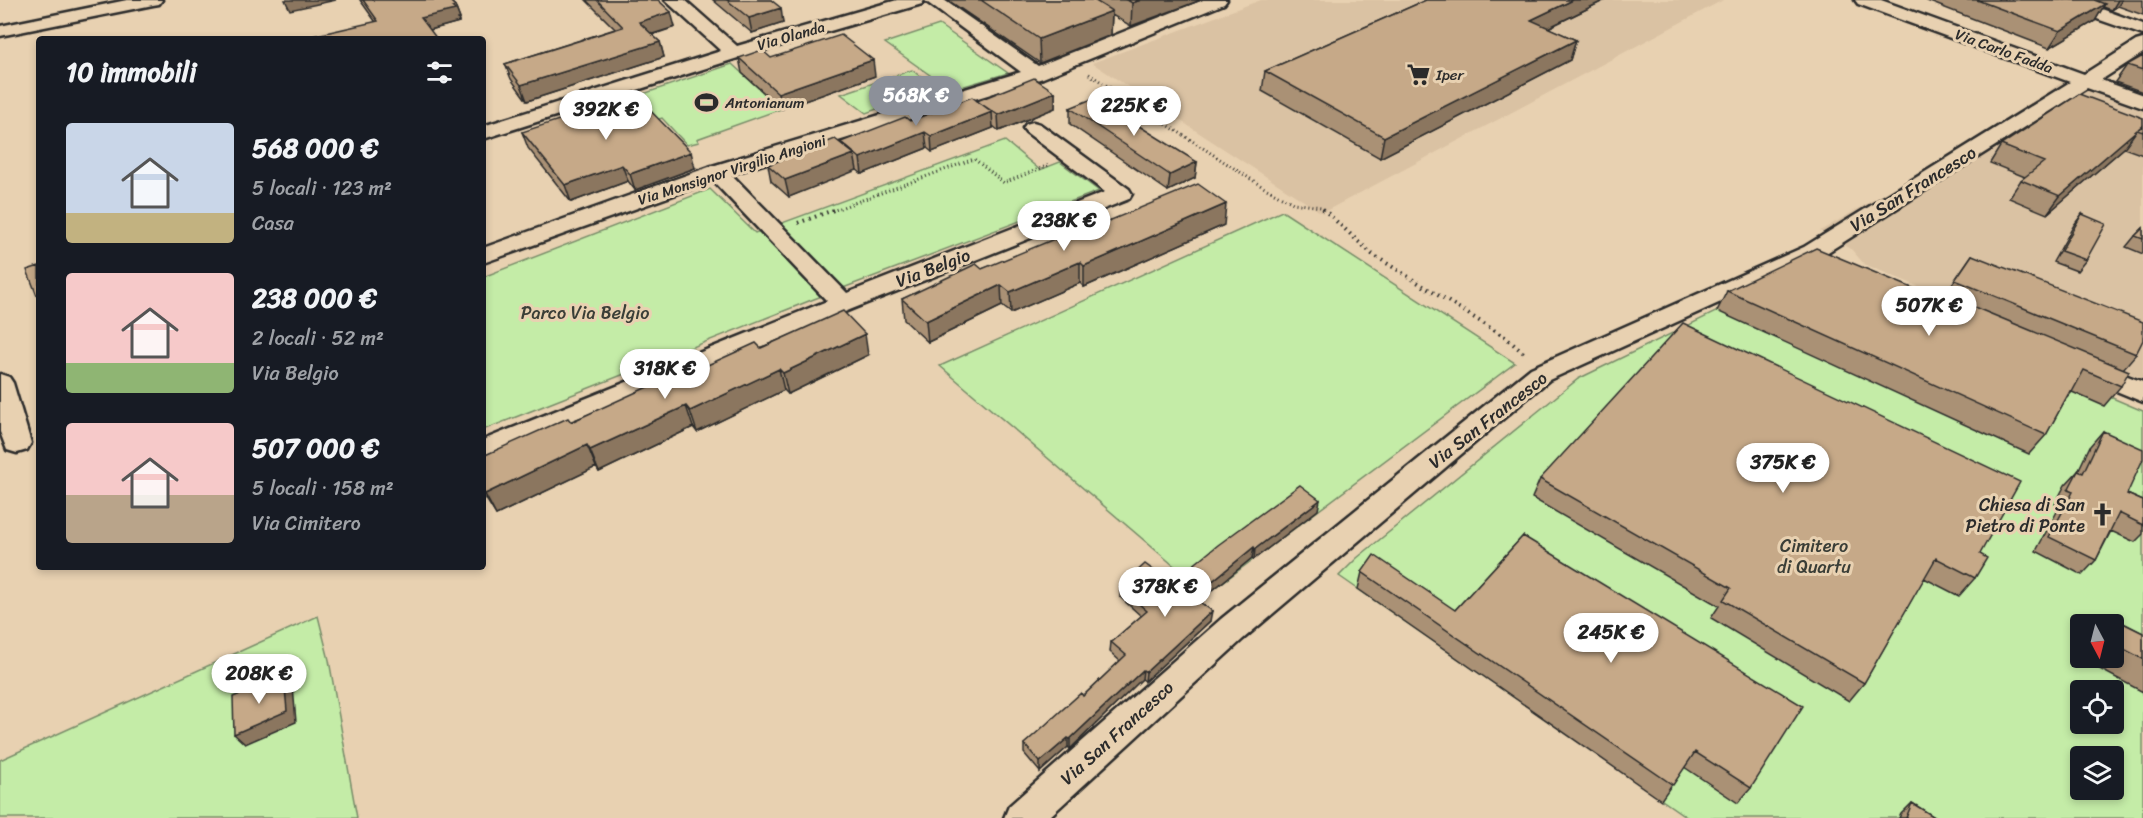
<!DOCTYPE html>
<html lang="it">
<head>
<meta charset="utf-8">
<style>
	:root { --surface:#171b24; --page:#20242c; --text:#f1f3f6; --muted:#9ea1a6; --accent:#8c9099 }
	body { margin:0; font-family:Sriracha,sans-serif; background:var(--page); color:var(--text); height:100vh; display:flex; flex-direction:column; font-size:22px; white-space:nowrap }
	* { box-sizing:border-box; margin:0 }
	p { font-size:20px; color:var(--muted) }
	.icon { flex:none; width:33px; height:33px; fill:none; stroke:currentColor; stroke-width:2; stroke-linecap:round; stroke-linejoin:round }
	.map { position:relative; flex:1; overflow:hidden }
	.details { position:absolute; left:36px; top:36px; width:450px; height:534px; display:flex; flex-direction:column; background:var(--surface); border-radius:6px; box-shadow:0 3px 9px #0003 }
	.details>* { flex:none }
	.needle { width:39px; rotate:173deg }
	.fabs { position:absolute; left:2070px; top:614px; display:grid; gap:12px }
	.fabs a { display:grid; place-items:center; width:54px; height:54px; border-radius:6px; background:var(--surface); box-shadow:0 3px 9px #0003; font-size:30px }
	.price { position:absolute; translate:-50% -51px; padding:0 14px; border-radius:21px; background:#fff; color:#222; font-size:20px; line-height:39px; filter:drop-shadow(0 2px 3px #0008) }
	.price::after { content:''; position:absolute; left:50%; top:36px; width:18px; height:14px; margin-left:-9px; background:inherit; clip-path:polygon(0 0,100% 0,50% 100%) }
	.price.current { background:var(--accent); color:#fff }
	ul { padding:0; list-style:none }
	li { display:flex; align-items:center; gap:18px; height:150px; padding:0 30px }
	li span { display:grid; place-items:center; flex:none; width:168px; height:120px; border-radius:6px; color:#555 }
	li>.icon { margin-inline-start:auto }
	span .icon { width:72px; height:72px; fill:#fffc; stroke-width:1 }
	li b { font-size:26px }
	h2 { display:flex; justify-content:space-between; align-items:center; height:72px; padding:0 30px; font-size:26px }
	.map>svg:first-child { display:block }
</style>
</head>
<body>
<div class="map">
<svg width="2143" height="818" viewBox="0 0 2143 818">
	<rect width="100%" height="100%" fill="#e8d1b1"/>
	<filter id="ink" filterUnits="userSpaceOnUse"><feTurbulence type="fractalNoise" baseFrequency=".0167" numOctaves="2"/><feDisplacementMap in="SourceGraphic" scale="12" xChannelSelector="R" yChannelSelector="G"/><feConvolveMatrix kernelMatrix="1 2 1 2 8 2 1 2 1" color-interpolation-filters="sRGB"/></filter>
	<g filter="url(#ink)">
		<!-- built -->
		<path fill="#dac2a3" d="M1261,0H1723L1322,213L1092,63Z
			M2064,81L2143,110V379L1864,264L1852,250L1820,231L1949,156Z"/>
		<!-- green -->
		<path fill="#c4eca7" stroke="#788c69" stroke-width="1.5" fill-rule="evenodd" d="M939,25L1008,73L951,90L885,43Z
			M732,64L781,109L697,139L699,142L687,145L662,118L656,120L634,97Z
			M912,70L935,88L866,113L841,94Z
			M1005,141L1040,170L1060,162L1099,191L814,299L483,430V277L710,189L755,233Z
			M1282,211L1515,363L1207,594L940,366Z
			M1806,268L2143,411V818H1688L1339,576L1357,558L1578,379ZM2080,624H2114V657H2080ZM2080,690H2114V723H2080ZM2080,756H2114V789H2080Z
			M318,616L329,660L357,818H0V760Z"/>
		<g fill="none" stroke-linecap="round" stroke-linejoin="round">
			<defs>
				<path id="minor" d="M127,0H162L159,4L153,5L0,36V26Z
					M665,0H685L737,46L897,0H944L1038,66L1203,0H1227L1224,4L1043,78L731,174L847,293L1105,192L1026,132L1023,128L1026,124L1033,122L1040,124L1129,189L1132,194L1129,199L852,309L483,461V440L827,301L713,181L483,263V248L709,167L1021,72L924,0L922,4L741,57L483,139V126L721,51Z
					M1855,0H1881L2084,74L2136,41L2143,39V53L2101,80L2143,95V108L2087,88L1820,257L1549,380L1243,639L1048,818H1004L1009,806L1221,619L1531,368L1804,247L2070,82L1858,4Z
					M2051,0H2077L2143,24V35L2054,4Z
					M2089,361L2143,382V402L2080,376L2076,370L2080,364Z
					M0,374L9,377L13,383L31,443L27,450L17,453L7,450L0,432Z"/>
			</defs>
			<!-- minor casing -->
			<use href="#minor" stroke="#2b2b2b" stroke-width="5"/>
			<!-- path-far1 -->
			<path stroke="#2b2b2b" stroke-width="3" stroke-dasharray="1 3" stroke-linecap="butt" d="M1089,74L1263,187L1293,203L1321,207L1325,211
				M832,211L974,159L1004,183L1049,165"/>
			<!-- path -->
			<path stroke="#2b2b2b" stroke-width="4" stroke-dasharray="1.5 4.5" stroke-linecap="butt" d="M1323,209L1372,254L1505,337L1526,355
				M798,223L836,209"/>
			<!-- minor -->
			<use href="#minor" fill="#e8d1b1" fill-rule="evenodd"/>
		</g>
		<!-- wall -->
		<path fill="#aa9175" stroke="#2b2b2b" stroke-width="1.5" d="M360,0H449L455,6L460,19H458L459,22L430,30L375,21Z
			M586,0H658L675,27L652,35L660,42L664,57L527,101L511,79L505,64L615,29Z
			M713,0H771L783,23L752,33Z
			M948,0H1201L1131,26L1112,15L1111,35L1040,63Z
			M1426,0H1605L1548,28L1576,40L1570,60L1380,158L1262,91L1265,71Z
			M1927,0H2143V15L2118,6L2112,10L2103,7L2095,21L2049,48L1927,1Z
			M2143,56V92L2115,82L2127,65Z
			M739,58L875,76L782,109L742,73Z
			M1055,92V108L999,131L993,126V128L932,152L927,148L862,174L856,169L789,197L771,181L768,165L842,144L841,142L977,101Z
			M1070,108L1197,162L1195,178L1168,191L1070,124Z
			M2143,118V155L2124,148L2047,214L2009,198L2021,180L2025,177L1990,163L2001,145Z
			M522,132L695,168L635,190L628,181L571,202L528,148Z
			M2082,214L2086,260L2077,271L2053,262L2074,225Z
			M1224,225L1084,287L1080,283L1011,313L1002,306L928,342L904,320L902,299L982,269L1058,242Z
			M2143,228V254L2126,247L2135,236Z
			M1972,255L2136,354L2123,369L2121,386L2104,406L2072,392L2065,400L2046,435L2029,454L1717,311L1727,291L1941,300Z
			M761,348L868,355L788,394L784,390L697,432L693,427L599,472L596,467L496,515L483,494V456L668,383Z
			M2103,431L2127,494L2143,501V534L2135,542L2111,531L2096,560L2082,575L2036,551L2060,506L2055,504L2065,485L2078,471L2090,446Z
			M1540,479L1980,554L1975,578L1959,596L1924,578L1864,683L1849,701L1711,618L1719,606L1532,498Z
			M1318,510L1254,559L1252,558L1199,601L1210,621L1145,681L1142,679L1070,749L1068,747L1040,772L1024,753V744L1083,696L1120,661L1110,652L1111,642L1141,616L1120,597V587L1171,583Z
			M1523,536L1751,788L1738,803L1684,767L1661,800L1358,589L1362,572L1455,610Z
			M2123,623L2143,633V692L2090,664L2094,657H2114V631Z
			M1912,803L1936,818H1899L1901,814Z"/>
		<!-- shaded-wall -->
		<path fill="#8b765f" stroke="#2b2b2b" stroke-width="1.5" d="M285,0H336L290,10Z
			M1141,0H1201L1131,26L1132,3Z
			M1573,0H1605L1525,39L1531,20Z
			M2118,0H2122L2118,6L2112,10Z
			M2105,4L2095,21L2049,48L2060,31Z
			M455,6L460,19H458L459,22L426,31L421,18Z
			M781,8L783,23L752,33L749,18Z
			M1112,11L1111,35L1040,63L1039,39Z
			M671,12L675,27L643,37L639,22Z
			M1576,40L1570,60L1380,158L1384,137Z
			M660,42L664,57L527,101L521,85Z
			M873,60L875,76L782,109L778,93Z
			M1055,92V108L999,131L998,115Z
			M992,112L993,128L932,152L931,136Z
			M2137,130L2124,148L2047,214L2060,196Z
			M925,132L927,148L862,174L860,158Z
			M691,152L695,168L635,190L630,174Z
			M854,154L857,170L789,197L785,180Z
			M1197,162L1195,178L1168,191L1170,175Z
			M622,165L628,181L571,202L565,185Z
			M1226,204L1224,225L1084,287V266Z
			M1080,262V283L1011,313L1010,292Z
			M1001,285L1002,306L928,342L926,321Z
			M865,334L868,355L788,394L783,373Z
			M779,369L784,390L697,432L690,411Z
			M686,406L693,427L599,472L590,450Z
			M587,445L596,467L496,515L485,494Z
			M1320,500L1318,510L1254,559L1255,549Z
			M1254,547L1252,558L1192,607L1193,597Z
			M1212,611L1210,621L1145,681L1146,672Z
			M1143,670L1142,679L1070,749V739Z
			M284,676L293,687L296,722L245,744L234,734Z
			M1068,738V747L1040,772V762Z"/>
		<!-- building -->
		<path fill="#c6a988" stroke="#2b2b2b" stroke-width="1.5" d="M363,0H449L455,6L452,7L455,10L421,18L437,39H310L308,37L378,21Z
			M597,0H658L671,12L639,22L660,42L521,85L505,64L623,27Z
			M727,0H771L781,8L749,18Z
			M981,0H1094L1112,11L1039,39Z
			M1127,0H1141L1132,3Z
			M1426,0H1573L1531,20L1576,40L1384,137L1265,71Z
			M1977,0H2094L2105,4L2060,31Z
			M841,35L873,60L778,93L739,58L762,50L771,58Z
			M2143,56V70L2127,65Z
			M1034,78L1055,92L998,115L977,101Z
			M2079,94L2143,118V125L2138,129L2143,126V132L2137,130L2060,196L2021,180L2044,162L2001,145Z
			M635,95L691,152L630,174L622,165L565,185L522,132Z
			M972,97L992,112L931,136L925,132L860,158L841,142L905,117L910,121Z
			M1094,98L1197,162L1170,175L1070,108Z
			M835,139L854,154L785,180L768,165Z
			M1198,184L1226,204L1084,266L1080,262L1010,292L1001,285L926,321L902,299L976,264L982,269L1054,239L1058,242Z
			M2082,214L2106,224L2086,260L2061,251Z
			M2143,228V239L2135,236Z
			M1816,248L1941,300L1945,295L2129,371L2121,386L2084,370L2072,392L2070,391L2046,435L1727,291Z
			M1972,255L2143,322V340L2136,354L1955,280Z
			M39,266V301L27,270Z
			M843,311L865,334L783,373L779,369L690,411L686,406L590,450L587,445L485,494L483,492V456L568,418L571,422L665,379L668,383L756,343L761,348Z
			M1683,323L2020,482L1980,554L1987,558L1975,578L1936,558L1864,683L1723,600L1731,588L1540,479Z
			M2103,431L2143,449V459L2127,494L2143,501V525L2119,513L2096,560L2049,537L2073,492L2068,490L2078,471L2083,473Z
			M1300,485L1320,500L1255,549L1254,547L1193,597L1212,611L1146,672L1143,670L1070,739L1068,738L1040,762L1024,744L1081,693L1083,696L1126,655L1111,642L1147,611L1120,587L1145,564L1171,583L1218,545Z
			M1523,536L1803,706L1751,788L1695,752L1673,785L1362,572L1374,555L1455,610Z
			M2123,623L2143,633V659L2114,644V642Z
			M284,676L287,711L234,734L233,697Z
			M1912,803L1936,818H1906Z"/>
	</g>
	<!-- icons -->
	<defs>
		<symbol id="supermarket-bare" viewBox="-9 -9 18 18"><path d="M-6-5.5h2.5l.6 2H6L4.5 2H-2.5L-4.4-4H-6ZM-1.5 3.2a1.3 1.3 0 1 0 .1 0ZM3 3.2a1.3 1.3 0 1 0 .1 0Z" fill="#2b2b2b" stroke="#e8d1b1" stroke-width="2.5" paint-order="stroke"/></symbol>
		<symbol id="stadium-bare" viewBox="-9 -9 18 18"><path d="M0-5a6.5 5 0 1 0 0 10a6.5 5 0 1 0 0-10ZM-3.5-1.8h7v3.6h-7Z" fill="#2b2b2b" stroke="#e8d1b1" stroke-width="2.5" paint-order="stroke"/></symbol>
		<symbol id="church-bare" viewBox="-9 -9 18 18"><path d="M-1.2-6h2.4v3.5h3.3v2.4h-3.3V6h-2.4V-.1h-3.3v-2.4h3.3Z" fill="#2b2b2b" stroke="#e8d1b1" stroke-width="2.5" paint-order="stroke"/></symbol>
	</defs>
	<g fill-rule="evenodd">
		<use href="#supermarket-bare" x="1402" y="58" width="33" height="33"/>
		<use href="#stadium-bare" x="690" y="86" width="33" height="33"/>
		<use href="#church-bare" x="2086" y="498" width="33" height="33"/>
	</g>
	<g text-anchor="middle" stroke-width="6" stroke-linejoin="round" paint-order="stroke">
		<!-- far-street labels -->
		<g font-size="15" fill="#2b2b2b" stroke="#e8d1b1">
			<text transform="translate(791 36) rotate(-16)" y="5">Via Olanda</text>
			<text transform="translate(2004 51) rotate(20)" y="5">Via Carlo Fadda</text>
			<text transform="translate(732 170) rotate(-18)" y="5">Via Monsignor Virgilio Angioni</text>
		</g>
		<!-- far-poi labels -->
		<g font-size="15" fill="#2b2b2b" stroke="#e8d1b1" text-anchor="start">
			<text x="1436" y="80">Iper</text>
			<text x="725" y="108">Antonianum</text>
		</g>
		<!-- street labels -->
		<g font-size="18" fill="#2b2b2b" stroke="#e8d1b1">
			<text transform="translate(1913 189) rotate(-32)" y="6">Via San Francesco</text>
			<text transform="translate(933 268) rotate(-21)" y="6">Via Belgio</text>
			<text transform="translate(1488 420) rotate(-38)" y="6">Via San Francesco</text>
			<text transform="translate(1117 733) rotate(-42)" y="6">Via San Francesco</text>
		</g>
		<!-- park labels -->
		<g font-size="18" fill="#3a3e37" stroke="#e8d1b1">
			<text x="585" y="319">Parco Via Belgio</text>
			<text x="1814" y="552">Cimitero<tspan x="1814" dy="21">di Quartu</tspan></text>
		</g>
		<!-- poi labels -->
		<g font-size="18" fill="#2b2b2b" stroke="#e8d1b1" text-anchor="end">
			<text x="2085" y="511">Chiesa di San<tspan x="2085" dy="21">Pietro di Ponte</tspan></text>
		</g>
	</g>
</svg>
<div class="fabs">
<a><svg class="needle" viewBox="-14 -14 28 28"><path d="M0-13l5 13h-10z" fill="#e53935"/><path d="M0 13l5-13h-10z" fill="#9ea1a6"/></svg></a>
<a><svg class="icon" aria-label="locate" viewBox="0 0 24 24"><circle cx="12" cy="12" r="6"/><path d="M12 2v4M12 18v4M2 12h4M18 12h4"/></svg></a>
<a><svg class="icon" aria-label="layers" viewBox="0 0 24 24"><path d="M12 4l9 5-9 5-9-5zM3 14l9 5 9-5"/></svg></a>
</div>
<b class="price current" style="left:916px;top:127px">568K €</b>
<b class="price" style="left:1134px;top:137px">225K €</b>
<b class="price" style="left:606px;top:141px">392K €</b>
<b class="price" style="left:1064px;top:252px">238K €</b>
<b class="price" style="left:1929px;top:337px">507K €</b>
<b class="price" style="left:665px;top:400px">318K €</b>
<b class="price" style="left:1783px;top:494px">375K €</b>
<b class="price" style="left:1165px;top:618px">378K €</b>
<b class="price" style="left:1611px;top:664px">245K €</b>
<b class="price" style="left:259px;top:705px">208K €</b>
<section class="details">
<h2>10 immobili<svg class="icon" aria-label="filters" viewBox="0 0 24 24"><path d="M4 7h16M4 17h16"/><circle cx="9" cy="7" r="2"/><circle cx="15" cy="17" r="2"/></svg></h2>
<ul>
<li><span style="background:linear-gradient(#c9d6e8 75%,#c2b280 0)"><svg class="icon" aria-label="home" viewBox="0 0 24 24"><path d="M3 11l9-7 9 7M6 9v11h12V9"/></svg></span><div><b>568 000 €</b><p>5 locali · 123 m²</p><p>Casa</p></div></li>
<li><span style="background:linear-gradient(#f6c9c9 75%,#8fb573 0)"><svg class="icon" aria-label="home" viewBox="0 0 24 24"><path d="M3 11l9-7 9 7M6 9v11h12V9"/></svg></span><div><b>238 000 €</b><p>2 locali · 52 m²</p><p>Via Belgio</p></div></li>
<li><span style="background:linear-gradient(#f6c9c9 60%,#b9a48a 0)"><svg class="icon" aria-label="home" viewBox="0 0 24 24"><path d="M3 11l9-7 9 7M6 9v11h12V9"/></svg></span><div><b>507 000 €</b><p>5 locali · 158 m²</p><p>Via Cimitero</p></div></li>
</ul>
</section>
</div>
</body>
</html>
